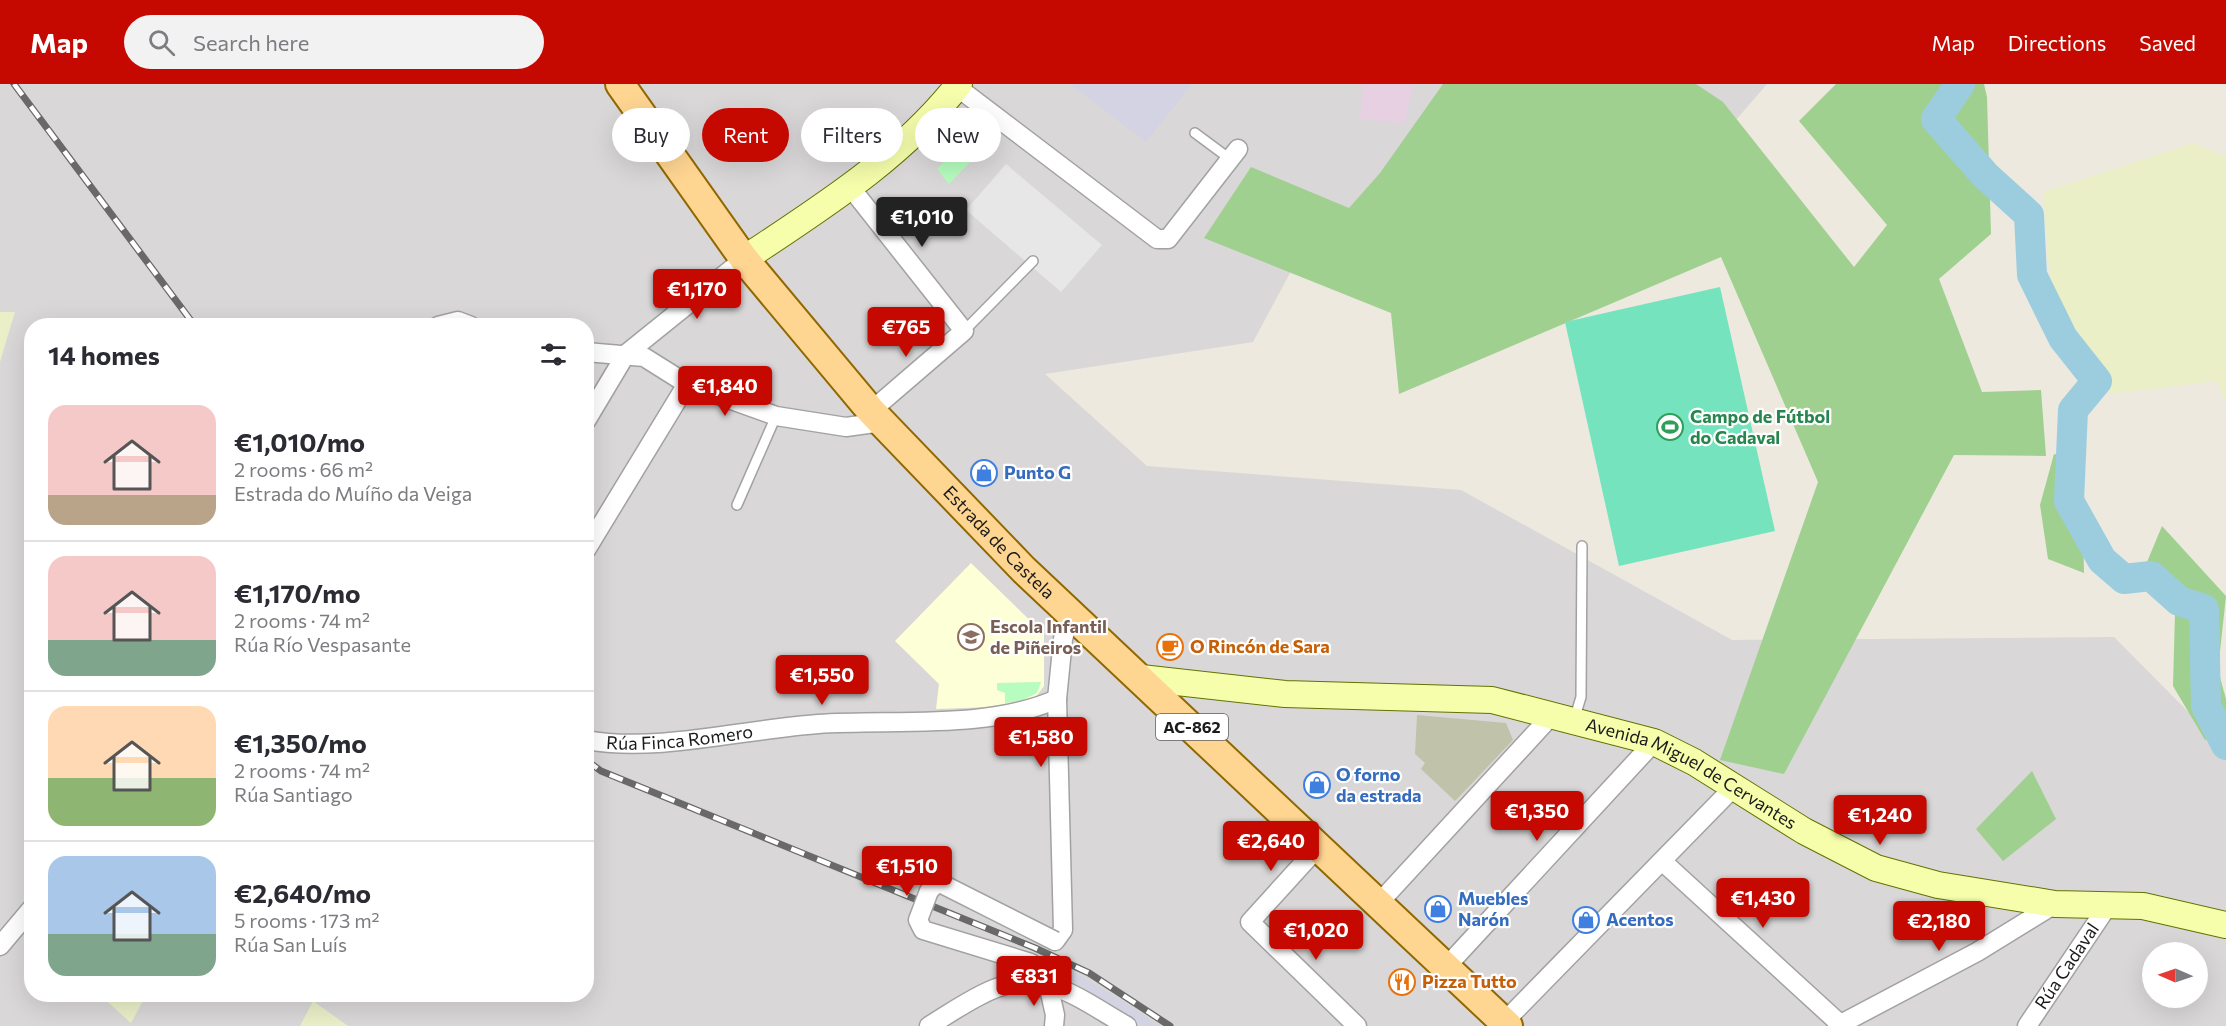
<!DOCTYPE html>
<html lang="en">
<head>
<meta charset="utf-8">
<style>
	:root { --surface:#fff; --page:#f2f2f3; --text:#2b2b33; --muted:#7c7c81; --line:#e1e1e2; --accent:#c50900 }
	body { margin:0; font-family:Commissioner,sans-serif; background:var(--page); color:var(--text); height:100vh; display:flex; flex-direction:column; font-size:22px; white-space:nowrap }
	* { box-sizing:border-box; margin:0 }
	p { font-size:20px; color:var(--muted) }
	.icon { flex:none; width:33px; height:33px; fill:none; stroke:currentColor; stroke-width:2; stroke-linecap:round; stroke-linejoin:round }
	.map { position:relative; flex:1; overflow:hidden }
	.drawer { position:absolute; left:24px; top:234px; width:570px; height:684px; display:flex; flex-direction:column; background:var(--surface); border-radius:24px; box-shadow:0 6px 24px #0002 }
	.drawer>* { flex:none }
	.banner { position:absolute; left:612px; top:24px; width:570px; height:54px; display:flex; gap:12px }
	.needle { width:39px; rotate:272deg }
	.tools { position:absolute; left:2142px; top:858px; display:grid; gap:12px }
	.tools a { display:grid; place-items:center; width:66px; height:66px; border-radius:50%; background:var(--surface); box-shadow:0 6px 24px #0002; font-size:30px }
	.price { position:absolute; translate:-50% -51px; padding:0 14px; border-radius:6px; background:var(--accent); color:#fff; font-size:20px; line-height:39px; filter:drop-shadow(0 2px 3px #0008) }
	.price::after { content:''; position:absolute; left:50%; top:36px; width:18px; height:14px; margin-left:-9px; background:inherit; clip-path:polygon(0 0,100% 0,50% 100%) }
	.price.selected { background:#222; color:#fff }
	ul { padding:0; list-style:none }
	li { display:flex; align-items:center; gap:18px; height:150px; padding:0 24px }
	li+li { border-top:2px solid var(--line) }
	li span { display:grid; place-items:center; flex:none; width:168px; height:120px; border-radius:18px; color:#555 }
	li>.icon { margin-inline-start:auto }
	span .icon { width:72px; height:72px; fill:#fffc; stroke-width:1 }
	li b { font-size:26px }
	h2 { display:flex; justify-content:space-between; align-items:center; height:72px; padding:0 24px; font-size:26px }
	.chip { padding:0 21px; border-radius:27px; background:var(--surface); box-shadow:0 6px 24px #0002; font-size:21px; line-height:54px }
	.chip.selected { background:var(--accent); color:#fff }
	header { display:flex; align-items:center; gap:36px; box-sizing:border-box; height:84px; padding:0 30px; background:var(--accent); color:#fff }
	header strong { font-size:28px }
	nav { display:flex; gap:33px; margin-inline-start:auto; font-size:21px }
	.search { width:420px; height:54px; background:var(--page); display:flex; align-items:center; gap:15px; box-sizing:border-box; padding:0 21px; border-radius:33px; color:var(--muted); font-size:22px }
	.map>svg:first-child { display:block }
</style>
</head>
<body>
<header>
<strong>Map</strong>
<div class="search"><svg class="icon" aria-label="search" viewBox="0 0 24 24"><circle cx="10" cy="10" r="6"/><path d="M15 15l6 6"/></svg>Search here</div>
<nav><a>Map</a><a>Directions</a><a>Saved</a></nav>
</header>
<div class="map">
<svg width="2226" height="942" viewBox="0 0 2226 942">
	<rect width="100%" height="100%" fill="#ede9df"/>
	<!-- residential -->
	<path fill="#d9d7d7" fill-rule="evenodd" d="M0,0H1519L1305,161L1253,258L1045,290L1147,382L1461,406L1732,556L2114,553L2226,666V942H0ZM32,242H586V910H32ZM2152,868H2198V914H2152Z
		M1655,0H1767L1735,37Z"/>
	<!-- industrial -->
	<path fill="#e7d0e2" d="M1352,0H1413L1405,39L1360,35L1363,3Z"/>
	<!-- education -->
	<path fill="#fdffd6" d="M971,479L1044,550V602L1035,614L1017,622L936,625L939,600L895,557Z"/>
	<!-- construction -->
	<path fill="#c1c2aa" d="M1417,631L1506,639L1513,656L1455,717L1421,685L1425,679L1415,670Z"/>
	<!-- farmland -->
	<path fill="#eaefc8" d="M2193,59L2226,73V320L2217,297L2110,310L2050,197L2043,108Z
		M0,228H15L0,278Z
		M100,911H146L131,939Z
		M313,917L348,942H300Z"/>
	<!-- forest -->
	<path fill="#a0d090" d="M1443,0H1696L1723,18L1854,183L1887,141L1799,37L1836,0H1984L1987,13L1991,150L1939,195L1982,308L2041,306L2046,372L1954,371L1784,690L1720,676L1818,398L1721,173L1399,310L1391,229L1204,154L1251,83L1349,124L1380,89Z
		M2054,370L2082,375L2084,489L2048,475L2040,421Z
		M2162,442L2226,512L2218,586L2226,615V642L2205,656L2173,602L2175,528L2147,478Z
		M2032,687L2056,735L2003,777L1976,745Z"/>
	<!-- park -->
	<path fill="#b6fdbf" d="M970,50L985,63L949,100L937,85Z
		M1041,598L1037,609L1021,617L1005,619V609L997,606V599Z"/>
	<!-- pitch -->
	<path fill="#75e4be" d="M1720,203L1775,447L1619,482L1565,238Z"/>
	<!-- parking -->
	<path fill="#e7e7e7" d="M1006,80L1102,161L1061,208L966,126Z"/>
	<!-- plaza -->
	<path fill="#d4d3e3" d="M1070,0H1192L1146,58Z
		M1065,883L1119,915L1160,942H1142L1061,889Z"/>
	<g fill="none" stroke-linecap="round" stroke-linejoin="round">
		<!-- river -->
		<path stroke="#9bcddf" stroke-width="30" d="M1960,0L1936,35L1985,91L2029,131L2032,191L2063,254L2097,297L2073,326L2069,417L2102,476L2124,495L2151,492L2179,517L2204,525L2206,622L2226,661"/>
		<defs>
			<path id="lane" d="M1195,49L1230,75
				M964,247L1033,177
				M737,421L776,332
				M1574,636L1581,613L1582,462"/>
			<g id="street">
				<path d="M957,3L1157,155H1168L1238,65"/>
				<path d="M851,104L964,247L871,327"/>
				<path d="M438,242L458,237L471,242"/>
				<path d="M586,268L644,273L687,300L776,332L846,343L882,338"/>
				<path d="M586,337L626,270L744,175"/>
				<path d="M586,466L687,300"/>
				<path id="s1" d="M586,656C656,669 746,645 818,640C895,635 987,646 1057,615"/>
				<path d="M1319,762L1250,838L1357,942"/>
				<path d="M1662,777L1840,940"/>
				<path d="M1378,820L1552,631"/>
				<path d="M1055,857L1063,846L1057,615L1063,555L1071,528"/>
				<path d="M0,862L32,824"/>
				<path d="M1446,883L1654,658"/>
				<path d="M1048,900L1055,931L1054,942"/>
				<path d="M1504,938L1733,704"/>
				<path d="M929,942C964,921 1006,887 1049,901C1076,909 1102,928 1127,942"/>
				<path d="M1837,942L1977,868L2055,820"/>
				<path id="s2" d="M2027,942L2107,823"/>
			</g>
			<g id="secondary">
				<path d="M744,175C822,123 901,74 959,0"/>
				<path id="s3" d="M1141,594L1285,610L1492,616L1654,658L1694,678L1804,747L1876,784L1938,801L2055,820L2143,822L2226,841"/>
			</g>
			<g id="primary">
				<path id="s4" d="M620,0L744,175L871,327L1024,486L1508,942"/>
			</g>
		</defs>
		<!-- lane casing -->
		<use href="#lane" stroke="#a2a2a2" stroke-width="12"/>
		<!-- street casing -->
		<use href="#street" stroke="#a2a2a2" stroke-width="21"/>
		<!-- secondary casing -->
		<use href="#secondary" stroke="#617300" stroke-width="28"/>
		<!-- primary casing -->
		<use href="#primary" stroke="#916800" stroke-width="32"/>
		<!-- lane -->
		<use href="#lane" stroke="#fff" stroke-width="9"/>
		<!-- street -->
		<use href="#street" stroke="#fff" stroke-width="18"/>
		<!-- secondary -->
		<use href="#secondary" stroke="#f6feac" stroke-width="26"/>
		<!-- primary -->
		<use href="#primary" stroke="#ffd592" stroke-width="28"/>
		<defs>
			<path id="rail" d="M14,0L195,242
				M586,676L601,687L1035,864L1089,889L1170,942"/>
		</defs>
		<!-- rail casing -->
		<use href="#rail" stroke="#696969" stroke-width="7"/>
		<!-- rail -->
		<use href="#rail" stroke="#fff" stroke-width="4.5" stroke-dasharray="14" stroke-linecap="butt"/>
		<defs>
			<path id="street-bridge" d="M1048,900L1031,879L923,846L918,836L929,807L938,798L1055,857"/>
		</defs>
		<!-- street-bridge casing -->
		<use href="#street-bridge" stroke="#a2a2a2" stroke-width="21" stroke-linecap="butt"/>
		<!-- street-bridge -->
		<use href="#street-bridge" stroke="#fff" stroke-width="18"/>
	</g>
	<!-- icons -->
	<defs>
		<symbol id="stadium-ring" viewBox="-11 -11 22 22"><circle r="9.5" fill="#fff" stroke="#2e9e5b" stroke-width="1.5"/><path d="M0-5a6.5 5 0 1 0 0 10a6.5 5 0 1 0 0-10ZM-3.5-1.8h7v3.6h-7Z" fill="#2e9e5b"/></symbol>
		<symbol id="shop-ring" viewBox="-11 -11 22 22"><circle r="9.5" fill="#fff" stroke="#3f7fe0" stroke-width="1.5"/><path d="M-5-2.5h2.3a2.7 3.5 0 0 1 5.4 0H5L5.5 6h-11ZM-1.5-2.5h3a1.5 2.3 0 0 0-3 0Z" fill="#3f7fe0"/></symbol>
		<symbol id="school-ring" viewBox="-11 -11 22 22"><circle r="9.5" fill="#fff" stroke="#8d6e63" stroke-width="1.5"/><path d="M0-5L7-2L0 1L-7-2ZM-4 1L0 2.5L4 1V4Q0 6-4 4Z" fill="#8d6e63"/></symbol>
		<symbol id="cafe-ring" viewBox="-11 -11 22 22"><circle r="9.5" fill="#fff" stroke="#e8710a" stroke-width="1.5"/><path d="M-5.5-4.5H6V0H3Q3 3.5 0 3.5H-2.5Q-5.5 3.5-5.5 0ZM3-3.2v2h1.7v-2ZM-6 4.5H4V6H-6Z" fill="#e8710a"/></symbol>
		<symbol id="restaurant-ring" viewBox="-11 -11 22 22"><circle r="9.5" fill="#fff" stroke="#e8710a" stroke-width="1.5"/><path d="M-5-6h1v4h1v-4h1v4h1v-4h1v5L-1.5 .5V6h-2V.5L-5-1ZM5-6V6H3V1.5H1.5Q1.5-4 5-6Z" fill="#e8710a"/></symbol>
	</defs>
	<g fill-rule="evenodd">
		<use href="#stadium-ring" x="1655" y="328" width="30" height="30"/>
		<use href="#shop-ring" x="969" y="374" width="30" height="30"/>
		<use href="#school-ring" x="956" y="538" width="30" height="30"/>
		<use href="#cafe-ring" x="1155" y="548" width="30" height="30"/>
		<use href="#shop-ring" x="1302" y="686" width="30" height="30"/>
		<use href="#shop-ring" x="1423" y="810" width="30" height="30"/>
		<use href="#shop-ring" x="1571" y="821" width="30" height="30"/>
		<use href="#restaurant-ring" x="1387" y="883" width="30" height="30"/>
	</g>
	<g text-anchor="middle" stroke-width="4.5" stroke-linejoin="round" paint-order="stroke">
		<!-- shield labels -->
		<rect fill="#fff" stroke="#5f5f5f" stroke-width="1.5" x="1156" y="630" width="72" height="26" rx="4.5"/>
		<g font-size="16" font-weight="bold" fill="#1b1b1b">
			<text x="1192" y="649">AC-862</text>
		</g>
		<!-- leisure labels -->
		<g font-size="18" font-weight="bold" fill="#27864d" stroke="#fff" text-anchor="start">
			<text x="1690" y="339">Campo de Fútbol<tspan x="1690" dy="21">do Cadaval</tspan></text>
		</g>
		<!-- shop labels -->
		<g font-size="18" font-weight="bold" fill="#366cbe" stroke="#fff" text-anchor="start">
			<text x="1004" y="395">Punto G</text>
			<text x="1336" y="697">O forno<tspan x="1336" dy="21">da estrada</tspan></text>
			<text x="1458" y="821">Muebles<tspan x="1458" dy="21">Narón</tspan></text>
			<text x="1606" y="842">Acentos</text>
		</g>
		<!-- street labels -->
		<g font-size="18" fill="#1b1b1b" stroke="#fff">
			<text dy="6" stroke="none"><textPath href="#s4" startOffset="596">Estrada de Castela</textPath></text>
			<text dy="6" stroke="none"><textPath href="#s1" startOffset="94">Rúa Finca Romero</textPath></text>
			<text dy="6" stroke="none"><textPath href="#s3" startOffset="566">Avenida Miguel de Cervantes</textPath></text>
			<text dy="6" stroke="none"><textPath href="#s2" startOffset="72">Rúa Cadaval</textPath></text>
		</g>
		<!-- education labels -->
		<g font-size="18" font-weight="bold" fill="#785e54" stroke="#fff" text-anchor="start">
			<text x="990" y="549">Escola Infantil<tspan x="990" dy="21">de Piñeiros</tspan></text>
		</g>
		<!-- food labels -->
		<g font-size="18" font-weight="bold" fill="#c56008" stroke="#fff" text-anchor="start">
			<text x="1190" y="569">O Rincón de Sara</text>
			<text x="1422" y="904">Pizza Tutto</text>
		</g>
	</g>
</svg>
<div class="tools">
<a><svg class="needle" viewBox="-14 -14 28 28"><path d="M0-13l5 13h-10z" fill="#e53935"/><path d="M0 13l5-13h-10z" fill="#7c7c81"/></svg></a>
</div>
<b class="price selected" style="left:922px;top:164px">€1,010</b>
<b class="price" style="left:697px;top:236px">€1,170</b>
<b class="price" style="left:906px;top:274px">€765</b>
<b class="price" style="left:725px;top:333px">€1,840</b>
<b class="price" style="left:822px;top:622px">€1,550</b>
<b class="price" style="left:1041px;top:684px">€1,580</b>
<b class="price" style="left:1537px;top:758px">€1,350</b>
<b class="price" style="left:1880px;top:762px">€1,240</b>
<b class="price" style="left:1271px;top:788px">€2,640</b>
<b class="price" style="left:907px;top:813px">€1,510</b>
<b class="price" style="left:1763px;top:845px">€1,430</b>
<b class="price" style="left:1939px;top:868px">€2,180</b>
<b class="price" style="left:1316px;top:877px">€1,020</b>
<b class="price" style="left:1034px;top:923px">€831</b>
<div class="banner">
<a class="chip">Buy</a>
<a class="chip selected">Rent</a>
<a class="chip">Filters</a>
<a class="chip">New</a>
</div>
<section class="drawer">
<h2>14 homes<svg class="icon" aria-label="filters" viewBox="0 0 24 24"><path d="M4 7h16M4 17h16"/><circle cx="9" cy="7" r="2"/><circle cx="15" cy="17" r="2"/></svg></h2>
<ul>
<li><span style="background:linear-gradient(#f6c9c9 75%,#b9a48a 0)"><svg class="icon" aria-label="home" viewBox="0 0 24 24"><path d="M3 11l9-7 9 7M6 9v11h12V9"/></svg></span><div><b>€1,010/mo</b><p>2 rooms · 66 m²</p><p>Estrada do Muíño da Veiga</p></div></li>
<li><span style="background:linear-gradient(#f6c9c9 70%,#7fa58c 0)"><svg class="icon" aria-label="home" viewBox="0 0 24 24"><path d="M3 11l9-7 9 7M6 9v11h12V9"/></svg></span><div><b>€1,170/mo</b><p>2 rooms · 74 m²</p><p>Rúa Río Vespasante</p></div></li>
<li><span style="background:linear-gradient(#ffd9b3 60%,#8fb573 0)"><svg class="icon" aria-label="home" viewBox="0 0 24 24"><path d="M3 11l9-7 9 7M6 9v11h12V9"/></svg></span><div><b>€1,350/mo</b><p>2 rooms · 74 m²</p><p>Rúa Santiago</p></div></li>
<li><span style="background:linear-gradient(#a9c7e8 65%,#7fa58c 0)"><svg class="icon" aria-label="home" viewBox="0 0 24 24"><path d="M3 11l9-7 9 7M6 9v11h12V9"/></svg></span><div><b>€2,640/mo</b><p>5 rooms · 173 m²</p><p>Rúa San Luís</p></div></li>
</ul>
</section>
</div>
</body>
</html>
